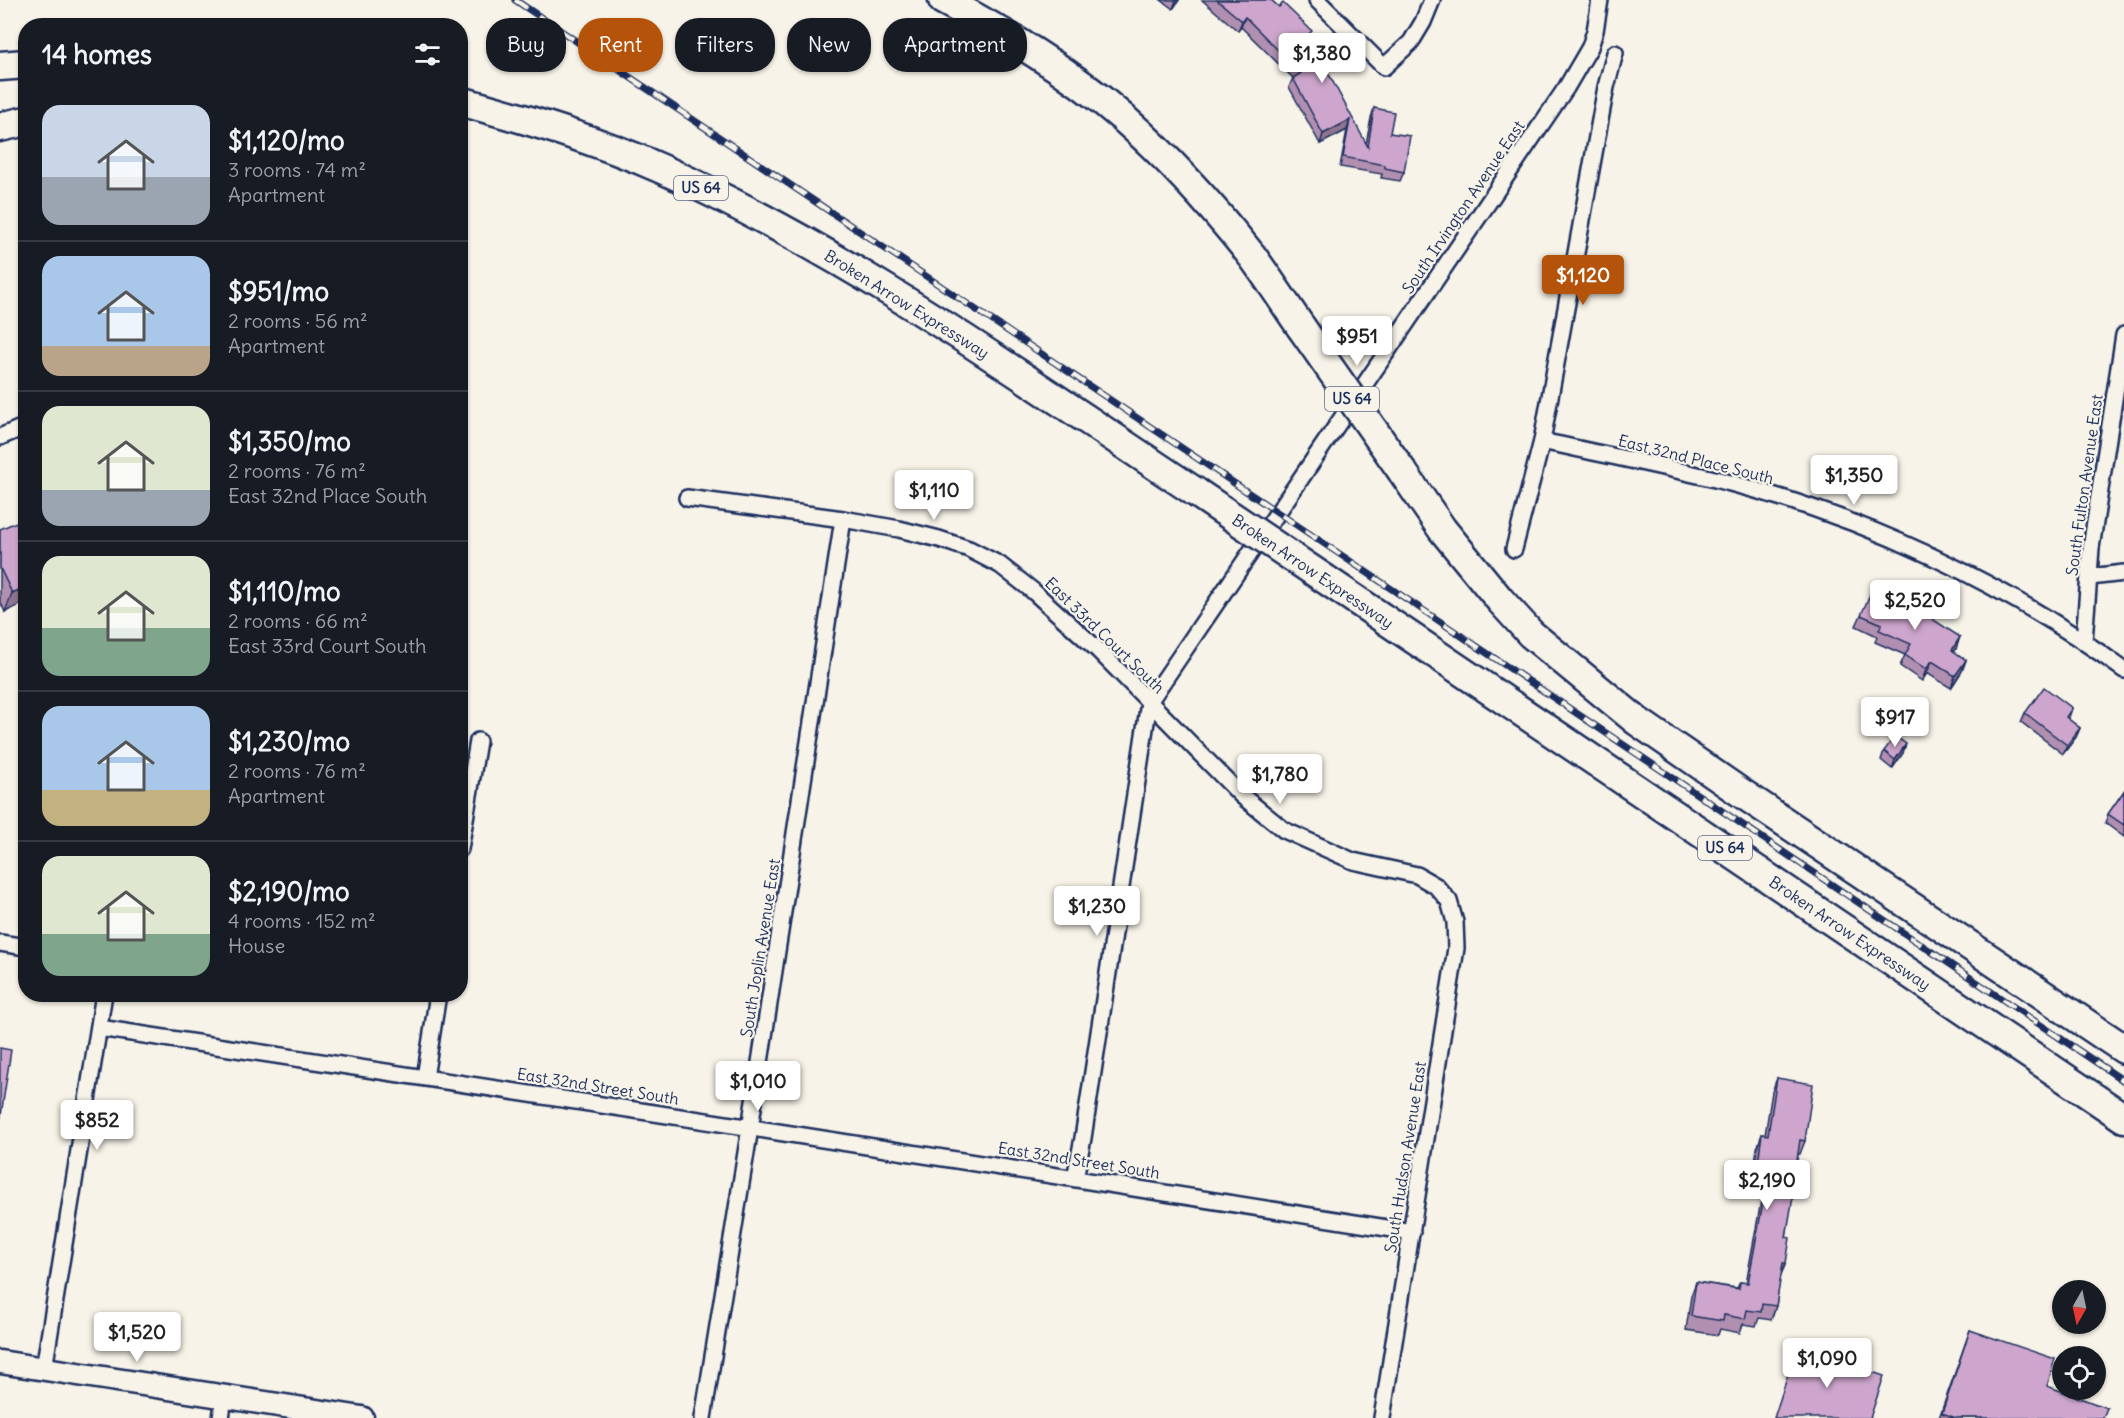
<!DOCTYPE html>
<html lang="en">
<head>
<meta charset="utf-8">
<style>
	:root { --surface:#171b24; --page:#20242c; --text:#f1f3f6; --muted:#9ea1a6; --line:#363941; --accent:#b45309 }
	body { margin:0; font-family:Delius,sans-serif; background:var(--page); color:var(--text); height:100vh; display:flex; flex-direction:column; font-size:22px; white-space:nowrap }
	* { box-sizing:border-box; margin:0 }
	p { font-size:20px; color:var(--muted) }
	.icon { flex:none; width:33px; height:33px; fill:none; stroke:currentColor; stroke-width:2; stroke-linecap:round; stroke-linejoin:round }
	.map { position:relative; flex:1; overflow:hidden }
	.panel { position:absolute; left:18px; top:18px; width:450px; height:984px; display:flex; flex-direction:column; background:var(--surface); border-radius:24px; box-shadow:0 2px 4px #0004 }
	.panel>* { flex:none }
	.top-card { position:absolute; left:486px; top:18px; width:570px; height:54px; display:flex; gap:12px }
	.needle { width:39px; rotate:189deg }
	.controls { position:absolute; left:2052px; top:1280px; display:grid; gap:12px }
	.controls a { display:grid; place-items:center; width:54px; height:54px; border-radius:50%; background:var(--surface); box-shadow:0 2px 4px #0004; font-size:30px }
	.price { position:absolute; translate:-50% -51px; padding:0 14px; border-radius:6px; background:#fff; color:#222; font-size:20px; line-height:39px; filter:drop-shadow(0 2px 3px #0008) }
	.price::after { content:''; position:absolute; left:50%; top:36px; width:18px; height:14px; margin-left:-9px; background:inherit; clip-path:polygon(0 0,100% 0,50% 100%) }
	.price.current { background:var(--accent); color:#fff }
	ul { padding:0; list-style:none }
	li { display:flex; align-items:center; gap:18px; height:150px; padding:0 24px }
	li+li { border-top:2px solid var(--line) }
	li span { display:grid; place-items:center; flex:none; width:168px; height:120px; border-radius:18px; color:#555 }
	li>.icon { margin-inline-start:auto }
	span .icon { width:72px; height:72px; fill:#fffc; stroke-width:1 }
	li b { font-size:26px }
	h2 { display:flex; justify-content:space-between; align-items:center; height:72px; padding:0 24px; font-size:26px }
	.chip { padding:0 21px; border-radius:24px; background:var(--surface); box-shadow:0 2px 4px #0004; font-size:21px; line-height:54px }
	.chip.current { background:var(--accent); color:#fff }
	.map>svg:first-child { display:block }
</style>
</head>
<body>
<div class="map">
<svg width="2124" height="1418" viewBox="0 0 2124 1418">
	<rect width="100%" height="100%" fill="#f7f3e8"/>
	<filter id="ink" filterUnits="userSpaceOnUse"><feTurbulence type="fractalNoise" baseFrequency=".0167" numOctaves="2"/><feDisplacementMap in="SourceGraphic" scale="12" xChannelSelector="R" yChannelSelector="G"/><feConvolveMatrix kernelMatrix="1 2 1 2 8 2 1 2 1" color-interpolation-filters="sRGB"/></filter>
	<g filter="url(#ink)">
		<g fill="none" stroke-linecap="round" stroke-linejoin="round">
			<defs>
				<path id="street" d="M1317,0L1384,67L1411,42L1423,22L1432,0
					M0,437L26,426
					M1542,441C1601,454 1661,466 1719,480C1864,517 2004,582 2124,670
					M687,498L843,519L899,529L939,539L969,549L1000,565L1033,591L1098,650L1242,796L1284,830L1353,861L1417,875L1436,886L1449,901L1455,922L1456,948L1382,1418
					M1514,549L1542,441L1606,87L1615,53
					M2090,577L2124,573
					M2084,641L2091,548L2124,335
					M460,849L478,741
					M0,943L26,947
					M99,1028L778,1132L1412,1232
					M425,1078L438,994
					M1075,1178L1083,1138L1149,702L1566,88L1590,47L1595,31L1600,0
					M44,1369L104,994
					M221,1418L224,1397
					M703,1418L750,1128L843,519"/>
				<path id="secondary" d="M0,1362L362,1418"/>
				<path id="highway" d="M943,0C1005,33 1068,70 1122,117C1169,158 1213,207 1252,256C1269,279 1285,304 1301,327
					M0,66L26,64
					M460,101C529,120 597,140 662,169C853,255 1023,378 1197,493
					M0,127L26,121
					M1402,471L1442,529L1500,600L1531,634L1637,721L1737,790L2124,1049
					M1325,579L2124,1118"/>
			</defs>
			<!-- street casing -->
			<use href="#street" stroke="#1b2f5e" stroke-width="20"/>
			<!-- secondary casing -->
			<use href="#secondary" stroke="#1b2f5e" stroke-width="27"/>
			<!-- highway casing -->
			<use href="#highway" stroke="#1b2f5e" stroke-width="33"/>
			<!-- street -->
			<use href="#street" stroke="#f7f3e8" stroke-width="15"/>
			<!-- secondary -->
			<use href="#secondary" stroke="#f7f3e8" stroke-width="22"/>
			<!-- highway -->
			<use href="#highway" stroke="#f7f3e8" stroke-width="28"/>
			<defs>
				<path id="rail" d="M515,0L2124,1081"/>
			</defs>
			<!-- rail casing -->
			<use href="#rail" stroke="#1b2f5e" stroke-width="7"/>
			<!-- rail -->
			<use href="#rail" stroke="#f7f3e8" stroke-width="4.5" stroke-dasharray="14" stroke-linecap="butt"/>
			<defs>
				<path id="highway-bridge" d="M1301,327L1402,471
					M1197,493L1325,579"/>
			</defs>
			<!-- highway-bridge casing -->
			<use href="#highway-bridge" stroke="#1b2f5e" stroke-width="33" stroke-linecap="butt"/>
			<!-- highway-bridge -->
			<use href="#highway-bridge" stroke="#f7f3e8" stroke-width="28"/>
		</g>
		<!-- wall -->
		<path fill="#b18fb0" stroke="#1b2f5e" stroke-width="1.5" d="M1161,0H1179L1173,9Z
			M1202,0H1271L1309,36L1313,45L1366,144L1371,118L1374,108L1390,133L1404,172L1400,181L1381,178L1382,174L1340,167L1347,130L1320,144L1289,87L1293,78L1241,27L1238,31Z
			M0,529L26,602L5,612L0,601Z
			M1874,594L1917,609L1956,649L1954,652L1966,660L1962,671L1951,688L1927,673L1922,681L1900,666L1905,655L1875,642L1877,636L1856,626L1861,615Z
			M2072,708L2068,719L2080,728L2076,737L2063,754L2021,722L2025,713Z
			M1884,751L1903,753L1892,769L1881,760Z
			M2124,791V837L2105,823L2108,814Z
			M1777,1078L1805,1141L1800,1154H1798L1786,1237V1263L1780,1277L1776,1306L1771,1320L1759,1318L1756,1326L1743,1324L1740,1333L1720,1329L1718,1335L1686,1330L1691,1296L1696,1282L1737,1288L1740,1282L1746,1283L1765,1179L1753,1177L1757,1148L1762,1134L1765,1135L1772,1092Z
			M1970,1330L2047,1386L2103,1418H1939Z"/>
		<!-- shaded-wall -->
		<path fill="#907490" stroke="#1b2f5e" stroke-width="1.5" d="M1176,0H1179L1173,9Z
			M1245,17L1241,27L1238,31L1242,21Z
			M1350,120L1347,130L1320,144L1323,134Z
			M26,587V602L5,612L12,593Z
			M1960,637L1956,649L1947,662L1952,650Z
			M1966,660L1962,671L1951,688L1955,676Z
			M1932,661L1927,673L1922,681L1926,669Z
			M2072,708L2069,718L2062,727L2066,717Z
			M2080,728L2076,737L2063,754L2067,745Z
			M1906,744L1903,753L1892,769L1895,760Z"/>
		<!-- building -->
		<path fill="#cea6cd" stroke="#1b2f5e" stroke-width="1.5" d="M1217,0H1271L1279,7L1283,3L1312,31L1308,35L1314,41L1312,43L1368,147L1374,108L1394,112L1390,133L1410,136L1404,172L1385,168V165L1343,157L1350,120L1323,134L1293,78L1301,73L1245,17L1242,21Z
			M26,518V587L12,593L0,568V529Z
			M1876,589L1904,602L1906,597L1920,603L1917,609L1960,637L1952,650L1966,660L1955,676L1932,661L1926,669L1905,655L1911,644L1879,630L1882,624L1861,615L1871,592L1874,594Z
			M2044,687L2072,708L2066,717L2080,728L2067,745L2025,713Z
			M1895,736L1906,744L1895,760L1884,751Z
			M2124,791V825L2108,814Z
			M0,1048L11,1050L0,1122Z
			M1777,1078L1813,1084L1805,1141L1800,1140L1795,1174H1797L1786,1237L1790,1238L1786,1263H1783L1776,1306L1762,1304L1761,1312L1747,1310L1745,1319L1724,1315L1723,1321L1691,1316L1696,1282L1739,1289L1740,1282L1748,1283L1770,1165L1758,1163L1762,1134L1768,1135Z
			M1970,1330L2055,1359L2047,1386L2107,1408L2103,1418H1956L1942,1413Z
			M1797,1347L1884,1376L1870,1418H1774Z"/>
	</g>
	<g text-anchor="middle" stroke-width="4.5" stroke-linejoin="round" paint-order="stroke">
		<!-- shield labels -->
		<g fill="#f7f3e8" stroke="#5d6a87" stroke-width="1.5">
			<rect x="674" y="176" width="54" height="24" rx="4.5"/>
			<rect x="1325" y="387" width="54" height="24" rx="4.5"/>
			<rect x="1698" y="836" width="54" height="24" rx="4.5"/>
		</g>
		<g font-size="15" font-weight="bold" fill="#1b2f5e">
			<text x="701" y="193">US 64</text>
			<text x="1352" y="404">US 64</text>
			<text x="1725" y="853">US 64</text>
		</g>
		<!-- street labels -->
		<g font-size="16" fill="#1b2f5e" stroke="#f7f3e8">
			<text transform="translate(1463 207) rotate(-56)" y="6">South Irvington Avenue East</text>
			<text transform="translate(907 304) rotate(32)" y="6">Broken Arrow Expressway</text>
			<text transform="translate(1696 459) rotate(14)" y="6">East 32nd Place South</text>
			<text transform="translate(2084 485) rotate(-82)" y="6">South Fulton Avenue East</text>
			<text transform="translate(1313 571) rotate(34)" y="6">Broken Arrow Expressway</text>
			<text transform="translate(1105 635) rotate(44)" y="6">East 33rd Court South</text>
			<text transform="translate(1850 933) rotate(34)" y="6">Broken Arrow Expressway</text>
			<text transform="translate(760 948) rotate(-81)" y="6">South Joplin Avenue East</text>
			<text transform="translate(598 1086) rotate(9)" y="6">East 32nd Street South</text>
			<text transform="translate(1405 1157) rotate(-81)" y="6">South Hudson Avenue East</text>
			<text transform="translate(1079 1160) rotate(9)" y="6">East 32nd Street South</text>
		</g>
	</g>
</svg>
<div class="controls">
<a><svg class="needle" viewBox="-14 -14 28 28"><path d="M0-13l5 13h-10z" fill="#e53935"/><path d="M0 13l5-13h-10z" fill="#9ea1a6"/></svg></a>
<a><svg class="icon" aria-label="locate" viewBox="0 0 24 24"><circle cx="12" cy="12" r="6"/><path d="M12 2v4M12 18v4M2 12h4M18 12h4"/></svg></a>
</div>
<b class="price" style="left:1322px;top:84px">$1,380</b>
<b class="price current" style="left:1583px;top:306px">$1,120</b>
<b class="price" style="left:1357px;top:367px">$951</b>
<b class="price" style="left:1854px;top:506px">$1,350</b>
<b class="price" style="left:934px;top:521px">$1,110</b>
<b class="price" style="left:1915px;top:631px">$2,520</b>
<b class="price" style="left:1895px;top:748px">$917</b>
<b class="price" style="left:1280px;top:805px">$1,780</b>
<b class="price" style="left:1097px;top:937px">$1,230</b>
<b class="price" style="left:758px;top:1112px">$1,010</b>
<b class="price" style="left:97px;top:1151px">$852</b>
<b class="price" style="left:1767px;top:1211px">$2,190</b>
<b class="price" style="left:137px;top:1363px">$1,520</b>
<b class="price" style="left:1827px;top:1389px">$1,090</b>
<div class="top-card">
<a class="chip">Buy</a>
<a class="chip current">Rent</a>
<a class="chip">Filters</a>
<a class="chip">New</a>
<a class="chip">Apartment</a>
</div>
<section class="panel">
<h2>14 homes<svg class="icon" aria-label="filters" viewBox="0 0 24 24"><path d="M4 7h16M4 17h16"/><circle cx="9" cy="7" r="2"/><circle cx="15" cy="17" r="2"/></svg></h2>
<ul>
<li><span style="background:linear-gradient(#c9d6e8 60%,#9aa5b1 0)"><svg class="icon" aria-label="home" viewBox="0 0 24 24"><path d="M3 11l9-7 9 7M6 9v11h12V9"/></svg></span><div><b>$1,120/mo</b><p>3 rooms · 74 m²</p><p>Apartment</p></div></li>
<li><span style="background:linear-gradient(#a9c7e8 75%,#b9a48a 0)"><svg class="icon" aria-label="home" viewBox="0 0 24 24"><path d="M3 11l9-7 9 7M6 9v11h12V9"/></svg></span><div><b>$951/mo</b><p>2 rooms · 56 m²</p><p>Apartment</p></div></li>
<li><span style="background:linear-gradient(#dfe7d0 70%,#9aa5b1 0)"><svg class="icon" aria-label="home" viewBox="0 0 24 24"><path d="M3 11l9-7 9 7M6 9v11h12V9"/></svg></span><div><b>$1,350/mo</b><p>2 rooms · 76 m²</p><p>East 32nd Place South</p></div></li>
<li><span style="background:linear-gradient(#dfe7d0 60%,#7fa58c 0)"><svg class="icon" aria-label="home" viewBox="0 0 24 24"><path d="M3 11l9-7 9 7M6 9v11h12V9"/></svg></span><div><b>$1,110/mo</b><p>2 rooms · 66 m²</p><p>East 33rd Court South</p></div></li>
<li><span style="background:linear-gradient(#a9c7e8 70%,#c2b280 0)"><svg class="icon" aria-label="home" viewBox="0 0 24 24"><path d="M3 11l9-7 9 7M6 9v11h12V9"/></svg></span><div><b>$1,230/mo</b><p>2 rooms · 76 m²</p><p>Apartment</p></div></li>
<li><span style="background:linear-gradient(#dfe7d0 65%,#7fa58c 0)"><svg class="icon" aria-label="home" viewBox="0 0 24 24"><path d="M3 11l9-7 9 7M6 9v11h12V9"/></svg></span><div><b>$2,190/mo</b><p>4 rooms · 152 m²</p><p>House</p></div></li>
</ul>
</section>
</div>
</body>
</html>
